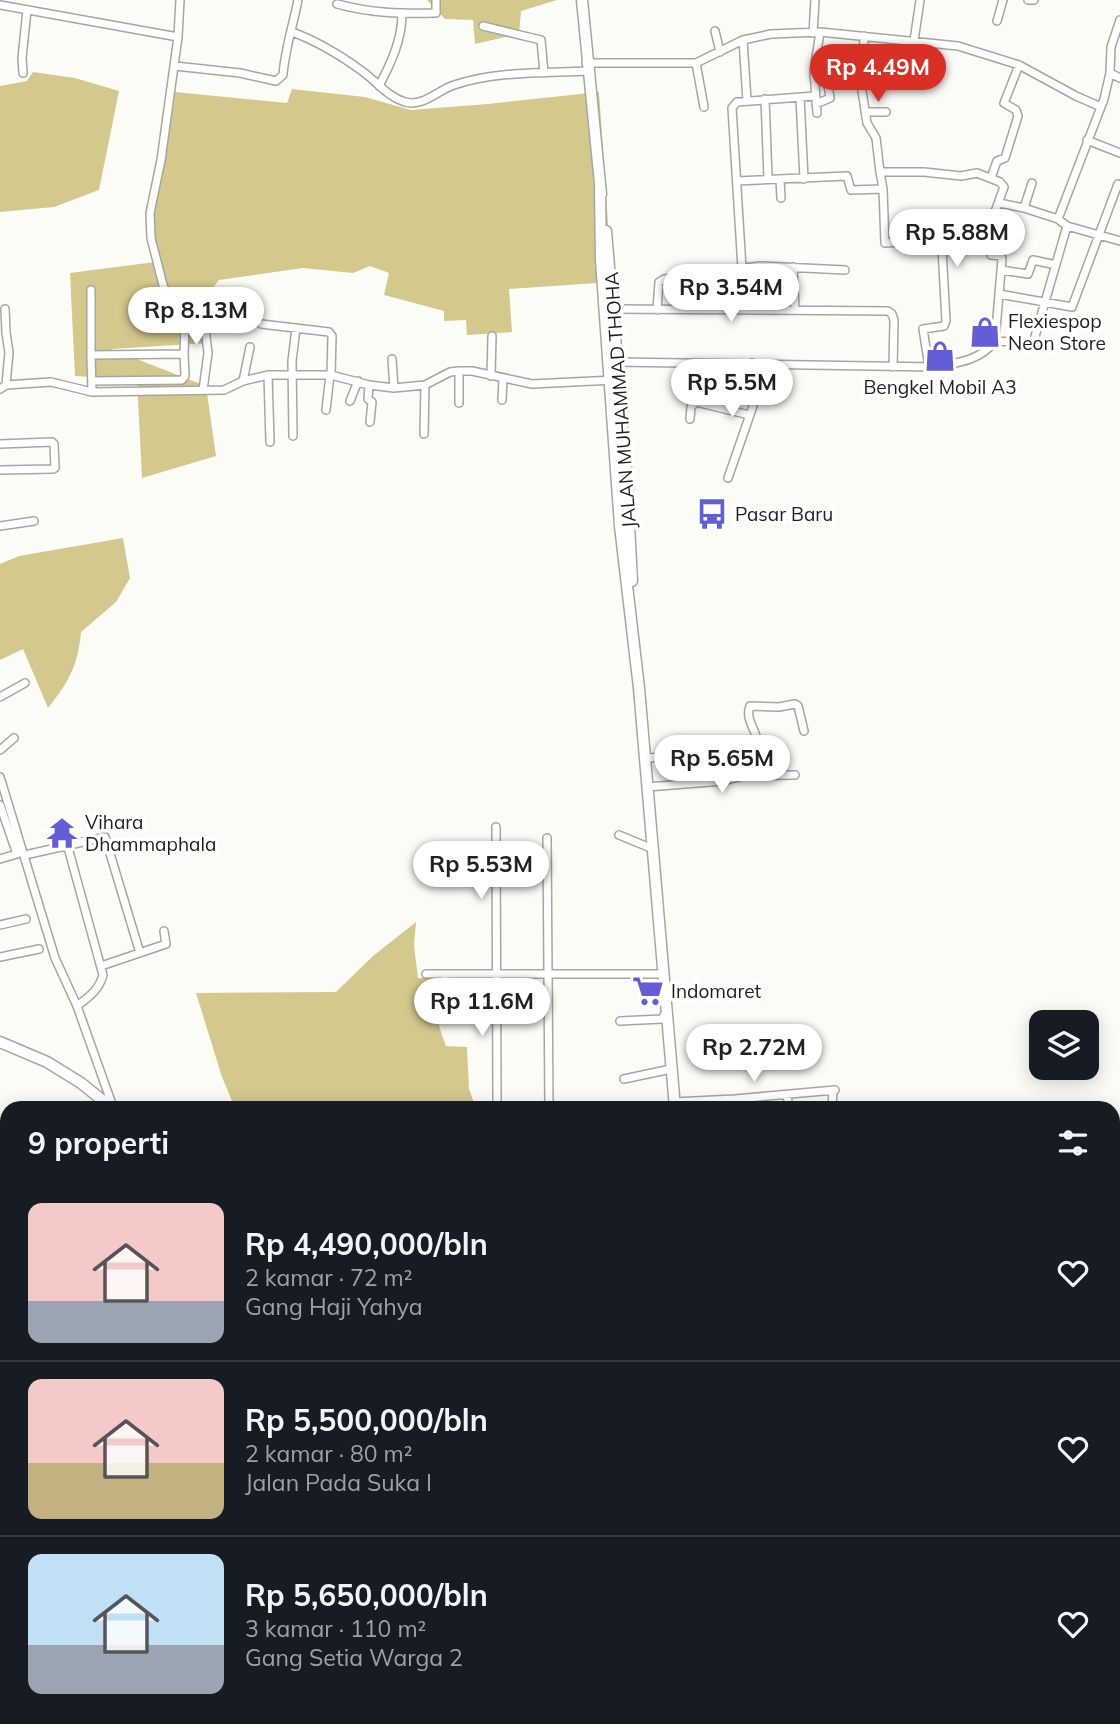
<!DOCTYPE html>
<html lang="id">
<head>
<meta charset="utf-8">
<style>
	:root { --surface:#171b24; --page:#20242c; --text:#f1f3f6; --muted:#9ea1a6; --line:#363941; --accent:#d93025 }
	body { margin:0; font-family:Mulish,sans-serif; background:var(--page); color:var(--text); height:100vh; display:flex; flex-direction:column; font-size:26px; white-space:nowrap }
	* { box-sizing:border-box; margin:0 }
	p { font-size:23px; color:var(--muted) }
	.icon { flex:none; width:38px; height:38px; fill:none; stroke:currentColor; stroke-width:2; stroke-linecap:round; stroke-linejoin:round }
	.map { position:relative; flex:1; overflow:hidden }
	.panel { position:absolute; left:0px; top:1101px; width:1120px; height:625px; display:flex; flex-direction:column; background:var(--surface); border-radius:21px 21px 0 0; box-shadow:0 4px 18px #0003 }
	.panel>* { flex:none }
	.buttons { position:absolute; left:1029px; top:1010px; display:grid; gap:14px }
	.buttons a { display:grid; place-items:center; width:70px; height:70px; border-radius:14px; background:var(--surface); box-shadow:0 4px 18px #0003; font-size:35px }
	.price { position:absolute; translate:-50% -60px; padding:0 16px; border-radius:24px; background:#fff; color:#222; font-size:23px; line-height:46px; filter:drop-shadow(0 2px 4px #0008) }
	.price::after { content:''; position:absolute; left:50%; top:42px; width:21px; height:16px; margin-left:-10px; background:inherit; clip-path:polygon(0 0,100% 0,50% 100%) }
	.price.current { background:var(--accent); color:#fff }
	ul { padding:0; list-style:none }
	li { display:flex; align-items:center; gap:21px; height:175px; padding:0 28px }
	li+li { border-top:2px solid var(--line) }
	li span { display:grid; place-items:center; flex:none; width:196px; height:140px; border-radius:14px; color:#555 }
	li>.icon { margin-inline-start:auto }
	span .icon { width:84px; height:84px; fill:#fffc; stroke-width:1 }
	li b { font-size:30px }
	h2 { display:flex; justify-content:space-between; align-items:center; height:84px; padding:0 28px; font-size:30px }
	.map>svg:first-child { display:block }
</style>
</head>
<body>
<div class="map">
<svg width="1120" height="1724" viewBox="0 0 1120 1724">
	<rect width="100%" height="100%" fill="#fcfcf7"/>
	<!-- green -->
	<path fill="#d3c98d" d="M427,0H557L521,11L519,34L475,44L473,20L445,19Z
		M33,72L75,78L119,91L99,190L54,207L0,212V86L27,81Z
		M292,89L365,97L411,110L488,104L599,92L612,282L509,289L512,332L467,335L466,320L444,321V311L384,295L389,273L370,266L353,273L303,268L219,280L204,299L147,296L151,326L200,337L209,343L111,349L206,386L216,456L142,478L137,380L75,376L70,273L155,262L146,216L175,92L287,103Z
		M123,538L130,578L116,602L81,632C78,665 69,682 48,708L23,649L0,660V564L19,556Z
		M416,922L414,945L418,978H433C433,1003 437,1023 446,1046L467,1047L469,1089L476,1108H235L222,1077L196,993L336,992L373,956Z"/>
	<!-- water -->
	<path fill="#dcce79" d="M391,1718H854L860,1724H363Z"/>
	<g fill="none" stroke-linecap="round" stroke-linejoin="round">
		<defs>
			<path id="street" d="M1028,0H1034
				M337,4C370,13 401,14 436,13V0
				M0,5L178,37L180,0
				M1120,20L1111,47L1110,73L1104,99L1058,219L1067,226L1120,241
				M997,21L1003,0
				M483,26L541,40L544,73
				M715,31L720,52
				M292,32C317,41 340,55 362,71C376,81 388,97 405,102C424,107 438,90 454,85C495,71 544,73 587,71
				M813,33L815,0
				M864,36L862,91L867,123L876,138L880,172
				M178,37L161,160L150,213L151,238L163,285L176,317H201L204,320L208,353L203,390
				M743,40L747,101
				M914,41L920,0
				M586,63H696L743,40L771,34L820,32L958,46L1019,65L1076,96L1101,107
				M696,63L704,107
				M175,66L240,73L276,81L283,75C285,48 293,26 298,0
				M23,73L22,58L27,10
				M1110,73L1120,78
				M814,77C829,78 828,85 830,98L816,104
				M379,86C391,63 402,40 402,14
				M800,97L804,179
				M765,99L768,178
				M865,112H886
				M817,113L814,71L820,32
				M1087,140L1120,153
				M991,178L997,161L1005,158L1018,116L1016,110L1004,103L1019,65
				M780,179L781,198
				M737,181L847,176L851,190L883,189L880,172H924L961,176L977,173L1000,182L1004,187L992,220L920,218L916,241L885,243L883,189
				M999,203L1024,208L1058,219
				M1024,208L1032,183
				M991,255L1001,256L1002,259L995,341
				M793,267L795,310
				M742,268L732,108L737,102L815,96
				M1001,270L1028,274L1033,260L1056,265
				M91,290V355L184,354L185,376L182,380L93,381
				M999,294L1072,307L1118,184
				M5,309L6,333L9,352L6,385
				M611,309L888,311L892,314L894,320L893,367
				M657,310L659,282L664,279L760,266L845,270
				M261,324L329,332L332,336L331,375
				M184,354L185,330
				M91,355L92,392
				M392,359L394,388
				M617,362L935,367C958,363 981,360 995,341L1029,343L1034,340L1067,226
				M929,367L923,329L944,326L946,321L942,249L943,218
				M459,371V403
				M268,375L270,442
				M491,376L492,336
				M243,381L250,347
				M369,385L368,399L372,402L370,422
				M0,389L6,385L51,382L92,392L224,390L243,381L268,375H331L369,385L394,388L425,385L450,372L459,371H472L532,384L614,380
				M502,400L503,379
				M350,401L358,381
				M326,410L330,375
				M690,419L691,407L696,402L749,415
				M424,434L425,385
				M293,436L292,361L296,328
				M0,444L52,442L54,444L55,468L53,469L0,470
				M728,478L753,406L754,394L752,363
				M0,526L34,521
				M0,697L25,683
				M0,750L14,738
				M644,758L722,755L727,753L732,745L757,740C755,728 745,719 750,706L779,707L795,704L798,706L804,731
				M0,777L55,958L77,1006L113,1107
				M647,787L723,781L742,776L795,775
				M0,805L17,854L0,859
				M496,827L497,1101
				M619,835L653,849
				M547,838L549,1108
				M67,844L103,975C99,990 89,997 77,1006
				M25,855L105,837L140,953
				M0,925L26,919
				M0,957L39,949
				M101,966L166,944L164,931
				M426,974H664
				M445,974L446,1013
				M620,1021L662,1019L666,1012
				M624,1079L671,1069
				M787,1095L789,1108
				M674,1102L735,1099L835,1090
				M832,1108L833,1090
				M0,1158H7
				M0,1367L7,1364
				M1113,1389L1114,1403
				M1113,1403L1120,1446
				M1113,1465L1120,1464
				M1113,1543L1120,1547
				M0,1652L7,1651
				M1113,1686H1120
				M1053,1718V1724
				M182,1724L183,1718
				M232,1724V1718"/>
			<path id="secondary" d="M0,1042L47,1062L81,1083L112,1108
				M684,1718V1724
				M884,1718L889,1724
				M281,1724L300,1718"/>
			<path id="primary" d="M582,0L601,194
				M600,188L601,260L620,526L639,688L675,1108
				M606,231L626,467L632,581"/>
			<path id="highway" d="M0,1497L7,1494
				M0,1683L7,1697
				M14,1718L15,1724
				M950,1718L951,1724
				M0,1721L1,1724"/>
		</defs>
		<!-- street casing -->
		<use href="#street" stroke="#a6a6a1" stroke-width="10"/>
		<!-- secondary casing -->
		<use href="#secondary" stroke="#a6a6a1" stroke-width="13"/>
		<!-- primary casing -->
		<use href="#primary" stroke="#a6a6a1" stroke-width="13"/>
		<!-- highway casing -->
		<use href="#highway" stroke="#a6a6a1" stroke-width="15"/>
		<!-- street -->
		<use href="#street" stroke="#fff" stroke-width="7"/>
		<!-- secondary -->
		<use href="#secondary" stroke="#fff" stroke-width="10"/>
		<!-- primary -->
		<use href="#primary" stroke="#fff" stroke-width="10"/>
		<!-- highway -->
		<use href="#highway" stroke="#fff" stroke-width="12"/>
	</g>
	<!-- icons -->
	<defs>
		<symbol id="shop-bare" viewBox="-9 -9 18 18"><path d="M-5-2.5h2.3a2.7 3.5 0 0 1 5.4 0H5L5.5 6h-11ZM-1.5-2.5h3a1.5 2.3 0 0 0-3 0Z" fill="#625ed7" stroke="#fff" stroke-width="2.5" paint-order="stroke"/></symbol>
		<symbol id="bus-bare" viewBox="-9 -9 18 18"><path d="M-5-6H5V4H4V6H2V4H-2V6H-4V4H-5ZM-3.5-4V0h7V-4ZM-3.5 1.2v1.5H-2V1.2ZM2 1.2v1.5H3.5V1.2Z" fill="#625ed7" stroke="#fff" stroke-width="2.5" paint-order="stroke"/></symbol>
		<symbol id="temple-bare" viewBox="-9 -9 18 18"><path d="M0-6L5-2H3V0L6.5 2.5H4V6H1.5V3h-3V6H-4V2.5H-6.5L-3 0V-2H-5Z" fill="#625ed7" stroke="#fff" stroke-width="2.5" paint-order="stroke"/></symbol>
		<symbol id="supermarket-bare" viewBox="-9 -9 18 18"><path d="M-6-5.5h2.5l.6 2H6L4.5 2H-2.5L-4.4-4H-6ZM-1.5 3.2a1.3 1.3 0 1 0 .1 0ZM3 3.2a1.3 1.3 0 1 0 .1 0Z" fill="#625ed7" stroke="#fff" stroke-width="2.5" paint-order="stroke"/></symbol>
	</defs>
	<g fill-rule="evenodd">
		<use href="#shop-bare" x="963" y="310" width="44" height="44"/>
		<use href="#shop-bare" x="918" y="334" width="44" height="44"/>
		<use href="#bus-bare" x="690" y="492" width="44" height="44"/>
		<use href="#temple-bare" x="40" y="811" width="44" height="44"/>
		<use href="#supermarket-bare" x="626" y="969" width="44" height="44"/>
	</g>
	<g text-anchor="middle" stroke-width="7" stroke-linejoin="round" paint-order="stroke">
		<!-- poi labels -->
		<g font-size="19" fill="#1e1e1c" stroke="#fff" text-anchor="start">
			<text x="1008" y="328">Flexiespop<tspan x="1008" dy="22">Neon Store</tspan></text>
			<text x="940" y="394" text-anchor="middle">Bengkel Mobil A3</text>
			<text x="735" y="521">Pasar Baru</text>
			<text x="85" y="829">Vihara<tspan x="85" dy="22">Dhammaphala</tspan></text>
			<text x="671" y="998">Indomaret</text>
		</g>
		<!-- street labels -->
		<g font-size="19" fill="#1e1e1c" stroke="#fff">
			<text transform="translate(620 400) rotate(-94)" y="7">JALAN MUHAMMAD THOHA</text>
		</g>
	</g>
</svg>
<div class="buttons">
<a><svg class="icon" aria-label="layers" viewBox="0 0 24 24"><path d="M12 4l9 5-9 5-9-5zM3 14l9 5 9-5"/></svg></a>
</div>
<b class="price current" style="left:878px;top:104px">Rp 4.49M</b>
<b class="price" style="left:957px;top:269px">Rp 5.88M</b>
<b class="price" style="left:731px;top:324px">Rp 3.54M</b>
<b class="price" style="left:196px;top:347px">Rp 8.13M</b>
<b class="price" style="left:732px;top:419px">Rp 5.5M</b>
<b class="price" style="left:722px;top:795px">Rp 5.65M</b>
<b class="price" style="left:481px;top:901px">Rp 5.53M</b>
<b class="price" style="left:482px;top:1038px">Rp 11.6M</b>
<b class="price" style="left:754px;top:1084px">Rp 2.72M</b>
<section class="panel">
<h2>9 properti<svg class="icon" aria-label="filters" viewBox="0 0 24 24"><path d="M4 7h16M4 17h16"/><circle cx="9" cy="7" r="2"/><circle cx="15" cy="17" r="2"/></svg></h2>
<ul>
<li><span style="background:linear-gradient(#f6c9c9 70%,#9aa5b1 0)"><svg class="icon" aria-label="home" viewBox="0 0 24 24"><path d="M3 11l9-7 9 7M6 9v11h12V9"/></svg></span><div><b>Rp 4,490,000/bln</b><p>2 kamar · 72 m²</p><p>Gang Haji Yahya</p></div><svg class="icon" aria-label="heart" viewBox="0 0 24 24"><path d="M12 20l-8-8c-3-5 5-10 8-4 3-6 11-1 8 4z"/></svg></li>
<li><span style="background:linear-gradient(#f6c9c9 60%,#c2b280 0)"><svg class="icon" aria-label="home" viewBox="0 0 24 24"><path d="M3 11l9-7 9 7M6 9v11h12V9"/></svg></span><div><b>Rp 5,500,000/bln</b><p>2 kamar · 80 m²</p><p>Jalan Pada Suka I</p></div><svg class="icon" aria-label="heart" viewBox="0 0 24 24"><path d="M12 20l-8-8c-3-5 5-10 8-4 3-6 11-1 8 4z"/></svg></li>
<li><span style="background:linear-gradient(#bfe0f5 65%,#9aa5b1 0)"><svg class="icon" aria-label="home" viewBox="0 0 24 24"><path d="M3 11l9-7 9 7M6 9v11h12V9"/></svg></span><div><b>Rp 5,650,000/bln</b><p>3 kamar · 110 m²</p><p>Gang Setia Warga 2</p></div><svg class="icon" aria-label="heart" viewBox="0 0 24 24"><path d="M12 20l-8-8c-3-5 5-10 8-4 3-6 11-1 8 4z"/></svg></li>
</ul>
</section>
</div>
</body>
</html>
